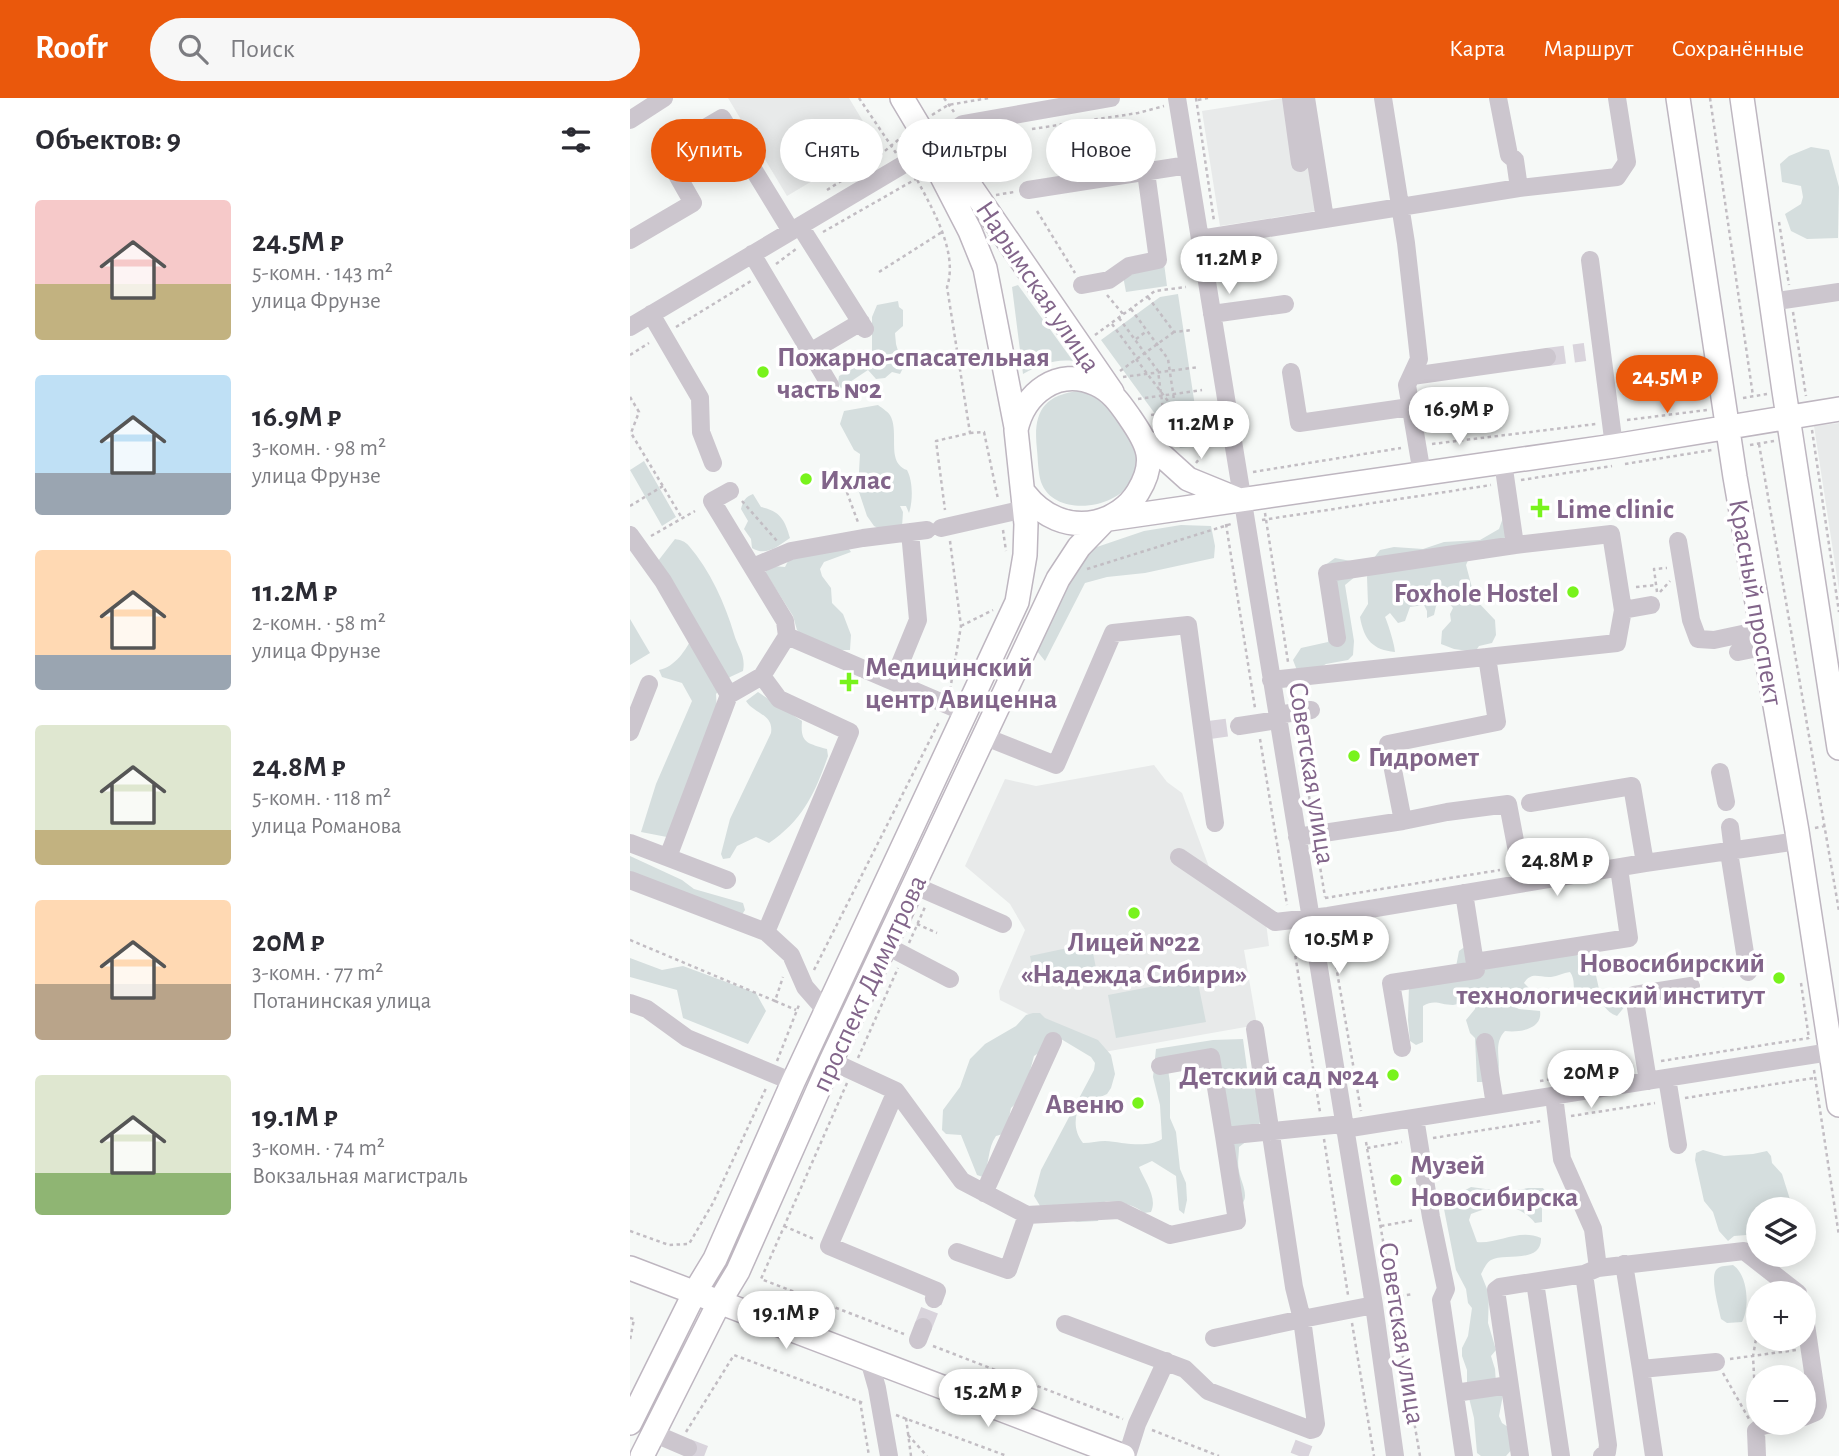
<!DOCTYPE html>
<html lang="ru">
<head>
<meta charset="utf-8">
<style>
	:root { --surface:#fff; --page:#f7f7f7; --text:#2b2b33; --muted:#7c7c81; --accent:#ea580c }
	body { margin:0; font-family:"Alegreya Sans",sans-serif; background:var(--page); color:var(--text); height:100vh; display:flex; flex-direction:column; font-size:26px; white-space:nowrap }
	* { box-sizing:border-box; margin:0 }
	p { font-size:23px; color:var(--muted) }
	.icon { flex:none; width:38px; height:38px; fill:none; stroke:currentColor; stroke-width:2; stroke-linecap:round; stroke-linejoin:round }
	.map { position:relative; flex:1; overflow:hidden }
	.drawer { display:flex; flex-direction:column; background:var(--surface); width:630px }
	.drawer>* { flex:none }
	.banner { position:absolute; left:21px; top:21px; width:665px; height:63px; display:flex; gap:14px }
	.fabs { position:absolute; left:1116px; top:1099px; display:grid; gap:14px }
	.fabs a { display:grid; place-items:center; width:70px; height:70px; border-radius:50%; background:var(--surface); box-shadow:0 4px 18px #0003; font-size:35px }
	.price { position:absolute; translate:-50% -60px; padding:0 16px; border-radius:24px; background:#fff; color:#222; font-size:23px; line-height:46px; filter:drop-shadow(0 2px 4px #0008) }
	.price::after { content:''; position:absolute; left:50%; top:42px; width:21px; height:16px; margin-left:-10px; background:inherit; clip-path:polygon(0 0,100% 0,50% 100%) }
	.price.on { background:var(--accent); color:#fff }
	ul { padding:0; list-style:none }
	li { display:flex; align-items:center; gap:21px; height:175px; padding:0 35px }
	li span { display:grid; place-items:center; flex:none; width:196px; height:140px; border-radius:7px; color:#555 }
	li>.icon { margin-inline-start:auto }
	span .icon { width:84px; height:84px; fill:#fffc; stroke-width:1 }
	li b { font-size:30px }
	h2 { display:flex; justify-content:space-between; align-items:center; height:84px; padding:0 35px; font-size:30px }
	.pill { padding:0 24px; border-radius:32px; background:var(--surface); box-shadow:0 4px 18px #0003; font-size:24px; line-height:63px }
	.pill.on { background:var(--accent); color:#fff }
	header { display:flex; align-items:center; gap:42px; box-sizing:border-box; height:98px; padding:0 35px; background:var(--accent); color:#fff }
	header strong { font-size:33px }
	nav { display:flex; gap:38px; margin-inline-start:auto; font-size:24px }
	.search { width:490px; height:63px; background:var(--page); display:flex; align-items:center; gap:18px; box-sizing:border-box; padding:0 24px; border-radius:38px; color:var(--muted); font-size:26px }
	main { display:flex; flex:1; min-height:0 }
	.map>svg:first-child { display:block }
</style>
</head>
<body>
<header>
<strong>Roofr</strong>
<div class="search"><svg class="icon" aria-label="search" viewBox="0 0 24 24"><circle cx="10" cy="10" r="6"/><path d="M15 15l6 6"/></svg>Поиск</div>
<nav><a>Карта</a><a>Маршрут</a><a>Сохранённые</a></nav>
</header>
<main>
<section class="drawer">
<h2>Объектов: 9<svg class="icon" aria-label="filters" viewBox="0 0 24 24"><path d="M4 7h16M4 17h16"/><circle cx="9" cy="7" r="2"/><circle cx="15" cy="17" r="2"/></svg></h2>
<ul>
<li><span style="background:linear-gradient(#f6c9c9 60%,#c2b280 0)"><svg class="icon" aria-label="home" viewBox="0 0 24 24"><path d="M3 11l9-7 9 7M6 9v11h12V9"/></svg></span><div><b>24.5M ₽</b><p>5-комн. · 143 m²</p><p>улица Фрунзе</p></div></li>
<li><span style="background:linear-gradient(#bfe0f5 70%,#9aa5b1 0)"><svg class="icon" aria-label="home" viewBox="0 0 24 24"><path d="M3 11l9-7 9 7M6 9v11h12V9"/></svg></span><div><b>16.9M ₽</b><p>3-комн. · 98 m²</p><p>улица Фрунзе</p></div></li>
<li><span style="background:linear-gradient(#ffd9b3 75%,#9aa5b1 0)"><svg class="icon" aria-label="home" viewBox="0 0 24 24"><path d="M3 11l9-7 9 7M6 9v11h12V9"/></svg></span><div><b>11.2M ₽</b><p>2-комн. · 58 m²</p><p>улица Фрунзе</p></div></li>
<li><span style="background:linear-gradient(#dfe7d0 75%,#c2b280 0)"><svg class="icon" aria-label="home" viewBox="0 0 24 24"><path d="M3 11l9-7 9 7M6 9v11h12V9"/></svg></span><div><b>24.8M ₽</b><p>5-комн. · 118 m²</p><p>улица Романова</p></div></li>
<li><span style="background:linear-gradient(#ffd9b3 60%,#b9a48a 0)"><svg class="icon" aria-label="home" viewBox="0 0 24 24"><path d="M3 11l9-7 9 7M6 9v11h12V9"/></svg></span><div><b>20M ₽</b><p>3-комн. · 77 m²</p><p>Потанинская улица</p></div></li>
<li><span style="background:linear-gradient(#dfe7d0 70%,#8fb573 0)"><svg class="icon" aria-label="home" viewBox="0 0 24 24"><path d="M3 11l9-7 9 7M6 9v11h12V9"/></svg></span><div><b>19.1M ₽</b><p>3-комн. · 74 m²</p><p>Вокзальная магистраль</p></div></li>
</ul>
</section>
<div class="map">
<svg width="1209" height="1358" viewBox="0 0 1209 1358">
	<rect width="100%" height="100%" fill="#f6f9f7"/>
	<!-- built -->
	<path fill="#e8eaea" d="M98,0H219L246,45L157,98Z
		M654,0H669L686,113L590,128L572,13Z
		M1209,325V492L1184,328Z
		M524,667L537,684L552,695L587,791L636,825L639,848L614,852L627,927L474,954L370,902L369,893L395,832L380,806L335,768L375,681L406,688Z"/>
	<!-- green -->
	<path fill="#d5dede" d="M1181,49L1199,52L1209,89L1208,140L1177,141L1161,133L1155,116L1171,106L1173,99L1171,88L1152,84L1150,66L1159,58Z
		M534,165L537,188L496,194L493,178Z
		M388,187L443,263C424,261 410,267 393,276L382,189Z
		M548,196L571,348L550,350L471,242L530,199Z
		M268,203L269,209L273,212V228L265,235L266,246L273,270L270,276L262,274L255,280L246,281L238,272L211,290L208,285L209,278L228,268L239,265L242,260V219L247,207Z
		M449,293C456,295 464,296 470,300C479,305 484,316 490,324C510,353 518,382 481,401C460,412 421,412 411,384C408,374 408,362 407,352C403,317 411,297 449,293Z
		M248,307C253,311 259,314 261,319C269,337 256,364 277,372C283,383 283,403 279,415L276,408H270L273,414L272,429L252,432L244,428L237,418L228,391L230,356L224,352L210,326L214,313Z
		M14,363L46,419L32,428L0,372Z
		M123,396L131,409C150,413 155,422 160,440C148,448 136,459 122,450L121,441L114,431L118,423L111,411C113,403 115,399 123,396Z
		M874,417L877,431L872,451L853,461L839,460L836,467L845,501L865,522L866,537L862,545L849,548L845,554L824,551L811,546L812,533L821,523L820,516L823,510L819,505L812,503L806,508L804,517L797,520V513L794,507L780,509L775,523L768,525L760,515L755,519C758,525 765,548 765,554C743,552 734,542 730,519L738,506L737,479L740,465L750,452L764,449L793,451L814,444L850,442L869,431Z
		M551,427L581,428L585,448L584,460L515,475L477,479L455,485L415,563L403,548L426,497L461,451L514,433Z
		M45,441C50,442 55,443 59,448C80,472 95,506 104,536C108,550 116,557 113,573L100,579L86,596L87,614L42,740L11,734L26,686L62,603L52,585L32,579L29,572C45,569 56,552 63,538L28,463Z
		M217,448L221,454L194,464L190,471L192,478L201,490L202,505L213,516L221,537L220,552H205L172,537L167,532L163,518L135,474L143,468L155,469L161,457Z
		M705,460L726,464V478L715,487L724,543L723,557L718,562L696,566L681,575H668L663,562L671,550L698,544V517L694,468Z
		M0,521L20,555L0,567Z
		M128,594L172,623C170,645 177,645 197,651L198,658C185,695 173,722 139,745L126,739L107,748L100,760L93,761L91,756L100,721L141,635C144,616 124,616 116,603Z
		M0,758L52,782L64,791L113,805L115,812L111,818L0,776Z
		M461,845L467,875L406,888L400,858Z
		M840,845L850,857C879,856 940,847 963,864L969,891C978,898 987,895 996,900V907L987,918C975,914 973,903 964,899C959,897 952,900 946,900C942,891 946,882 940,874C933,875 928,878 921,879C909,880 902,873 894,885L899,890L896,897L883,900V908L889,911L910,913C913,931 889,935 875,933C861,948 874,965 866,981L860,984H847L845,940L840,935L836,922L845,911L846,904C836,901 832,906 823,907C810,907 805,901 793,908V944L786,947L780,943L778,922L779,887L825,874L829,853Z
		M0,860L32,872L53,868L126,895L136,913L118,946L53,920L47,892L0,879Z
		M567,880L576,924L486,940L478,897Z
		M403,915H410L415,920L468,942L481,957L485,976L481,990L477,996L464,1002L451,1005C444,1018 443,1032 453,1045C461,1045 468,1043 475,1043C492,1044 516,1051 532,1041L530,1007L523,979L526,951L583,942L613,941L619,985L633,1001C633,1024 628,1036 609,1049C609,1057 607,1065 609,1073C611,1086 622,1100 608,1110L574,969L538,971L540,985V1020L546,1034L550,1071L556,1085L557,1102L554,1116L549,1112L546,1078L522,1063L509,1069C514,1082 528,1099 521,1114L514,1115C505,1107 486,1102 474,1104L468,1123L447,1124L415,1116L404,1098L411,1072L464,972L465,965L461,959L431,941L404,958L393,999L381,1010L377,1030L373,1036L366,1038C357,1051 360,1066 353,1079L347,1077L331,1037L316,1036L312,1032L313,1012L330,989L340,961L355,946L386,928L396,917Z
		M1073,1052L1094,1058L1123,1056L1137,1053L1141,1058L1142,1065L1152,1076L1163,1111H1129V1136L1104,1138L1098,1143L1089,1133L1083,1114L1074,1103L1065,1062L1066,1055Z
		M841,1089L877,1094L898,1090H913L917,1096L912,1101V1124L905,1125C887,1103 865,1106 841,1116L839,1122L847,1144C869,1146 889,1130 911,1140C912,1166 874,1155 861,1162C856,1165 854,1171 851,1176L859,1196L858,1225L866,1252L861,1258L865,1271L866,1285L873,1297L869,1318L872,1325L878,1329L884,1349L876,1358H851L847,1355L844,1320L837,1292V1272L832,1258V1250L838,1238L842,1210L838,1205L836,1191L826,1172L814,1111L815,1103Z
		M1103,1167C1118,1177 1120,1209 1112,1224L1097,1225L1091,1221C1089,1210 1079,1178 1087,1171C1091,1167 1098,1168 1103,1167Z"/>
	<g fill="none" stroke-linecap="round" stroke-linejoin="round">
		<!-- minor-tunnel -->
		<path stroke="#d9d4dc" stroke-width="18" stroke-dasharray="18 9" stroke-linecap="butt" d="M917,259L955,254
			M579,632L609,628
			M293,1229L304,1201
			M58,1350L79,1358
			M669,1358L674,1345"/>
		<defs>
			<path id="major" d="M272,0L300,47L306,67L340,133L355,170L386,329
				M1048,0L1105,379L1167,733L1209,1007
				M1112,0L1154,293L1209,650
				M300,47L319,57L482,294
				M517,344L558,381L607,401
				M479,421L984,348L1209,311
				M0,1170L493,1358
				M0,1325L65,1194L85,1161L163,984L387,504L395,457L396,426L386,332C394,295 428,269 466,286C482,293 491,307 500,320C518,346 527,363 508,394C499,409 483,420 466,424C438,430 412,418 395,396
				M12,1358L90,1203L108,1173L201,963L428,481L449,449L476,421"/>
		</defs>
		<!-- major casing -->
		<use href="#major" stroke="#beb6c0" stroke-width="26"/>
		<!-- path -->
		<path stroke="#c2bdc3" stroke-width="2.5" stroke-dasharray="3.5 3.5" stroke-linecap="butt" d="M229,0L266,55
			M314,0L324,14
			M566,0L584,123
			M1080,0L1123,298
			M568,2L578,0
			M302,17L318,7L359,0
			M402,31L508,15L534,8
			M284,76C300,107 329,153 317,189L340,335L306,343L315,412
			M197,92L244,62L274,37
			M366,97L384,94
			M407,113L445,175
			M1149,124L1159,187
			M193,134L293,77
			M146,166L166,151
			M249,174L312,134
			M477,197L493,216
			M518,199L544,234L563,232
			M501,211L538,261L551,349
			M1163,214L1176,298
			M489,220L528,273L536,334
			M482,226L507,260
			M46,229L121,183
			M465,237L525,193L556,189
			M506,241L517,233
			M0,257L19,245
			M506,261L544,311
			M490,273L544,234
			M493,279L569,269
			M0,299L9,314L1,335L52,420
			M1113,300L1137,296
			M508,301L572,292
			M521,317L575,310
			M997,322L1077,312
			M1182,332L1209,514
			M536,334L578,328
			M340,335L354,334L368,401
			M802,346L966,326
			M1129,346L1209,813
			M1120,347L1144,343
			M566,365L581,345
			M995,366L1082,352
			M623,374L771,350
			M212,381L229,427
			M891,382L982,368
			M112,403L147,443
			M0,408L33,388
			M635,415L658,564
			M632,422L861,387
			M596,426L625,610
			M373,432L376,453
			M21,438L65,413
			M320,443L331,528L320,592
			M457,471L601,426
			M1006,489L1027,487
			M1027,494L1024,471L1037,470
			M1030,494L1040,483
			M331,528L363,512
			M668,629L683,723
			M630,641L657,807
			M1185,730L1195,728
			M687,750L695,799
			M695,800L870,772
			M287,826L307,835
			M700,833L731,1013
			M662,837L690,1014
			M0,842L145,903L153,879
			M279,845L295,809
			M184,872L310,622
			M1171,885L1179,941
			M145,903L166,912
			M228,960L268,870
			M147,963L169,907
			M1031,963L1179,940
			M1184,972L1209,1138
			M910,983L1001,968
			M217,985L131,1181L274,1236
			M1055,1000L1184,980
			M941,1018L1025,1005
			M803,1040L911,1023
			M694,1041L718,1197
			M736,1044L790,1358
			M737,1050L772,1044
			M154,1128L186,1142
			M751,1128L785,1122
			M0,1133L39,1147L59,1146L83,1105L137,988
			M763,1199L783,1196
			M0,1220L4,1221L0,1242
			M722,1225L744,1358
			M303,1248L493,1321
			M1100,1261L1166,1252
			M1093,1275L1119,1321
			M230,1303L239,1358
			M782,1308L790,1307
			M1126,1315L1123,1258L1129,1224
			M266,1317L377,1358
			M276,1320L281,1358
			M522,1332L589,1358
			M56,1334L104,1257L233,1305
			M278,1337L297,1358"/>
		<!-- minor -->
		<path stroke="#ccc6ce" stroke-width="18" d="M547,0L744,1207L765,1358
			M661,0L670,65
			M676,0L695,121
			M753,0L776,145L789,261L777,287L792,376
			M868,0L879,57L885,62L889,90
			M0,22L34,0
			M398,92L558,67
			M170,128L235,231
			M570,141L889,90L987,79L997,64L987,0
			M0,142L63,105L34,54L92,20L161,133
			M122,156L200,287
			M960,162L984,348
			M452,187L479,182L499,168L528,162L516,74
			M1141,204L1209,194
			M21,216L70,300L71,334L83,365
			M582,216L655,206
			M0,229L276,65L333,26L481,0
			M187,250L231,224
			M661,274L669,325L780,309
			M782,278L917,259
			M873,364L885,447
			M100,393L82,403L155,523L157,538L336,615
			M311,430L395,411
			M0,437L33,483L99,597L38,759
			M1048,443L1061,522L1068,541L1084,542L1131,532
			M123,469L161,453L233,440L297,432
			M993,512L1021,507
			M1108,554L1133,549
			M132,578L149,601L220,634L136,834
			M641,582L987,545L993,512L981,436L885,447L697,475L707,540
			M263,583L288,522L280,434
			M99,597L132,578L157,538
			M647,617L681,612
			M609,628L648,622
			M0,634L19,586
			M353,638L426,667L483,535L558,527L585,725
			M1090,674L1096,704
			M900,705L1002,688L1015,765
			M773,723L758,646L867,624L857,559
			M1100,729L1103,753
			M667,739L773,723L817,714L878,706L893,785
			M0,745L97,782
			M1099,754L1118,874
			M549,759L645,824L698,818L1015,765L1168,743
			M0,782L136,834L161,857L175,889L196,913
			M283,787L373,826
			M255,847L320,881
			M845,864L999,840L989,770
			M0,905L17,911L57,940L163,984
			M855,944L865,1007
			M772,950L761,885L846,872L834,795
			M201,963L266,993L332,1083L397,1117L489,1112L540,1137L607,1123L594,1038L713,1026
			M530,968L581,959L594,1038
			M1037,980L1048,1047
			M1018,983L1004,897L1061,888
			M266,993L199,1148L307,1193L304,1201
			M924,998L932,1061L963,1131L968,1170L954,1176L978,1347L977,1354L972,1358
			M785,1020L801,1119L816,1191L811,1202L834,1358
			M714,1031L1200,954
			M354,1095L423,943
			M327,1154L378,1172L397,1117
			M994,1166L1011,1271
			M968,1170L1114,1153L1168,1195
			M905,1184L931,1358
			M1174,1213L1188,1308L1186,1314L1174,1319
			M435,1226L555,1271L578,1293L681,1332L684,1331L686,1326L672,1221L744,1207
			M584,1240L672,1221L664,1189L625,931
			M288,1242L293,1229
			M239,1262L247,1290L259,1358
			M825,1295L879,1287
			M23,1335L58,1350
			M497,1358L507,1326L536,1263
			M890,1358L866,1192L870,1189L954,1176
			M1024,1358L1011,1271L1086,1264
			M1127,1358L1126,1333L1132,1328L1148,1325"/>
		<!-- major -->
		<use href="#major" stroke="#fff" stroke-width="23"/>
	</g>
	<!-- markers -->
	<g fill="#78f31c" stroke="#fff" stroke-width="2.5">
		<circle cx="133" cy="274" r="7"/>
		<circle cx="176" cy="381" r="7"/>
		<path d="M906.5 399.5h7v7h7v7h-7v7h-7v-7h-7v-7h7z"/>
		<circle cx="943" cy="494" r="7"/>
		<path d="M215.5 573.5h7v7h7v7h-7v7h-7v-7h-7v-7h7z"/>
		<circle cx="724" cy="658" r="7"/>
		<circle cx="504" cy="815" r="7"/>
		<circle cx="1149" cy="880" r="7"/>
		<circle cx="763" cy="977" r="7"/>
		<circle cx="508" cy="1005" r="7"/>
		<circle cx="766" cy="1082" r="7"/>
	</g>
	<g text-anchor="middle" stroke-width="7" stroke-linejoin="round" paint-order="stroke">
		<!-- street labels -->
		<g font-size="28" fill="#82658a" stroke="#fff">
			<text transform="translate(409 188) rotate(56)" y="10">Нарымская улица</text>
			<text transform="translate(1127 504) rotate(80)" y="10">Красный проспект</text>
			<text transform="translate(683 675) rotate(81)" y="10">Советская улица</text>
			<text transform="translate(238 885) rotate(-65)" y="10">проспект Димитрова</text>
			<text transform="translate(773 1235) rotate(81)" y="10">Советская улица</text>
		</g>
		<!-- poi labels -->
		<g font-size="28" font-weight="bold" fill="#82658a" stroke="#fff" text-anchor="start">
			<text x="147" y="268">Пожарно-спасательная<tspan x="147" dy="32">часть №2</tspan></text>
			<text x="190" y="391">Ихлас</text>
			<text x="926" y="420">Lime clinic</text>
			<text x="929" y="504" text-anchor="end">Foxhole Hostel</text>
			<text x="235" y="578">Медицинский<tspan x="235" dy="32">центр Авиценна</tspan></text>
			<text x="738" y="668">Гидромет</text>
			<text x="504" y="853" text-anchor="middle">Лицей №22<tspan x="504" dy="32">«Надежда Сибири»</tspan></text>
			<text x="1135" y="874" text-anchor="end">Новосибирский<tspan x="1135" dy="32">технологический институт</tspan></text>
			<text x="749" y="987" text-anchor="end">Детский сад №24</text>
			<text x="494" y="1015" text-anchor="end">Авеню</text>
			<text x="780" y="1076">Музей<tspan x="780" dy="32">Новосибирска</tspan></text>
		</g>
	</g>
</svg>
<div class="fabs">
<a><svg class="icon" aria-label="layers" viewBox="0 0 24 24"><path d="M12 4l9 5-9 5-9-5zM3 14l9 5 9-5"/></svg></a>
<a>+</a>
<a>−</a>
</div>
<b class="price" style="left:599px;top:198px">11.2M ₽</b>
<b class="price on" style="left:1037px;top:317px">24.5M ₽</b>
<b class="price" style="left:829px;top:349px">16.9M ₽</b>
<b class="price" style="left:571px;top:363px">11.2M ₽</b>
<b class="price" style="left:927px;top:800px">24.8M ₽</b>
<b class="price" style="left:709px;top:878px">10.5M ₽</b>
<b class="price" style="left:961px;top:1012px">20M ₽</b>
<b class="price" style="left:156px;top:1253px">19.1M ₽</b>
<b class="price" style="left:358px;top:1331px">15.2M ₽</b>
<div class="banner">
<a class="pill on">Купить</a>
<a class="pill">Снять</a>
<a class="pill">Фильтры</a>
<a class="pill">Новое</a>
</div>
</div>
</main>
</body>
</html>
